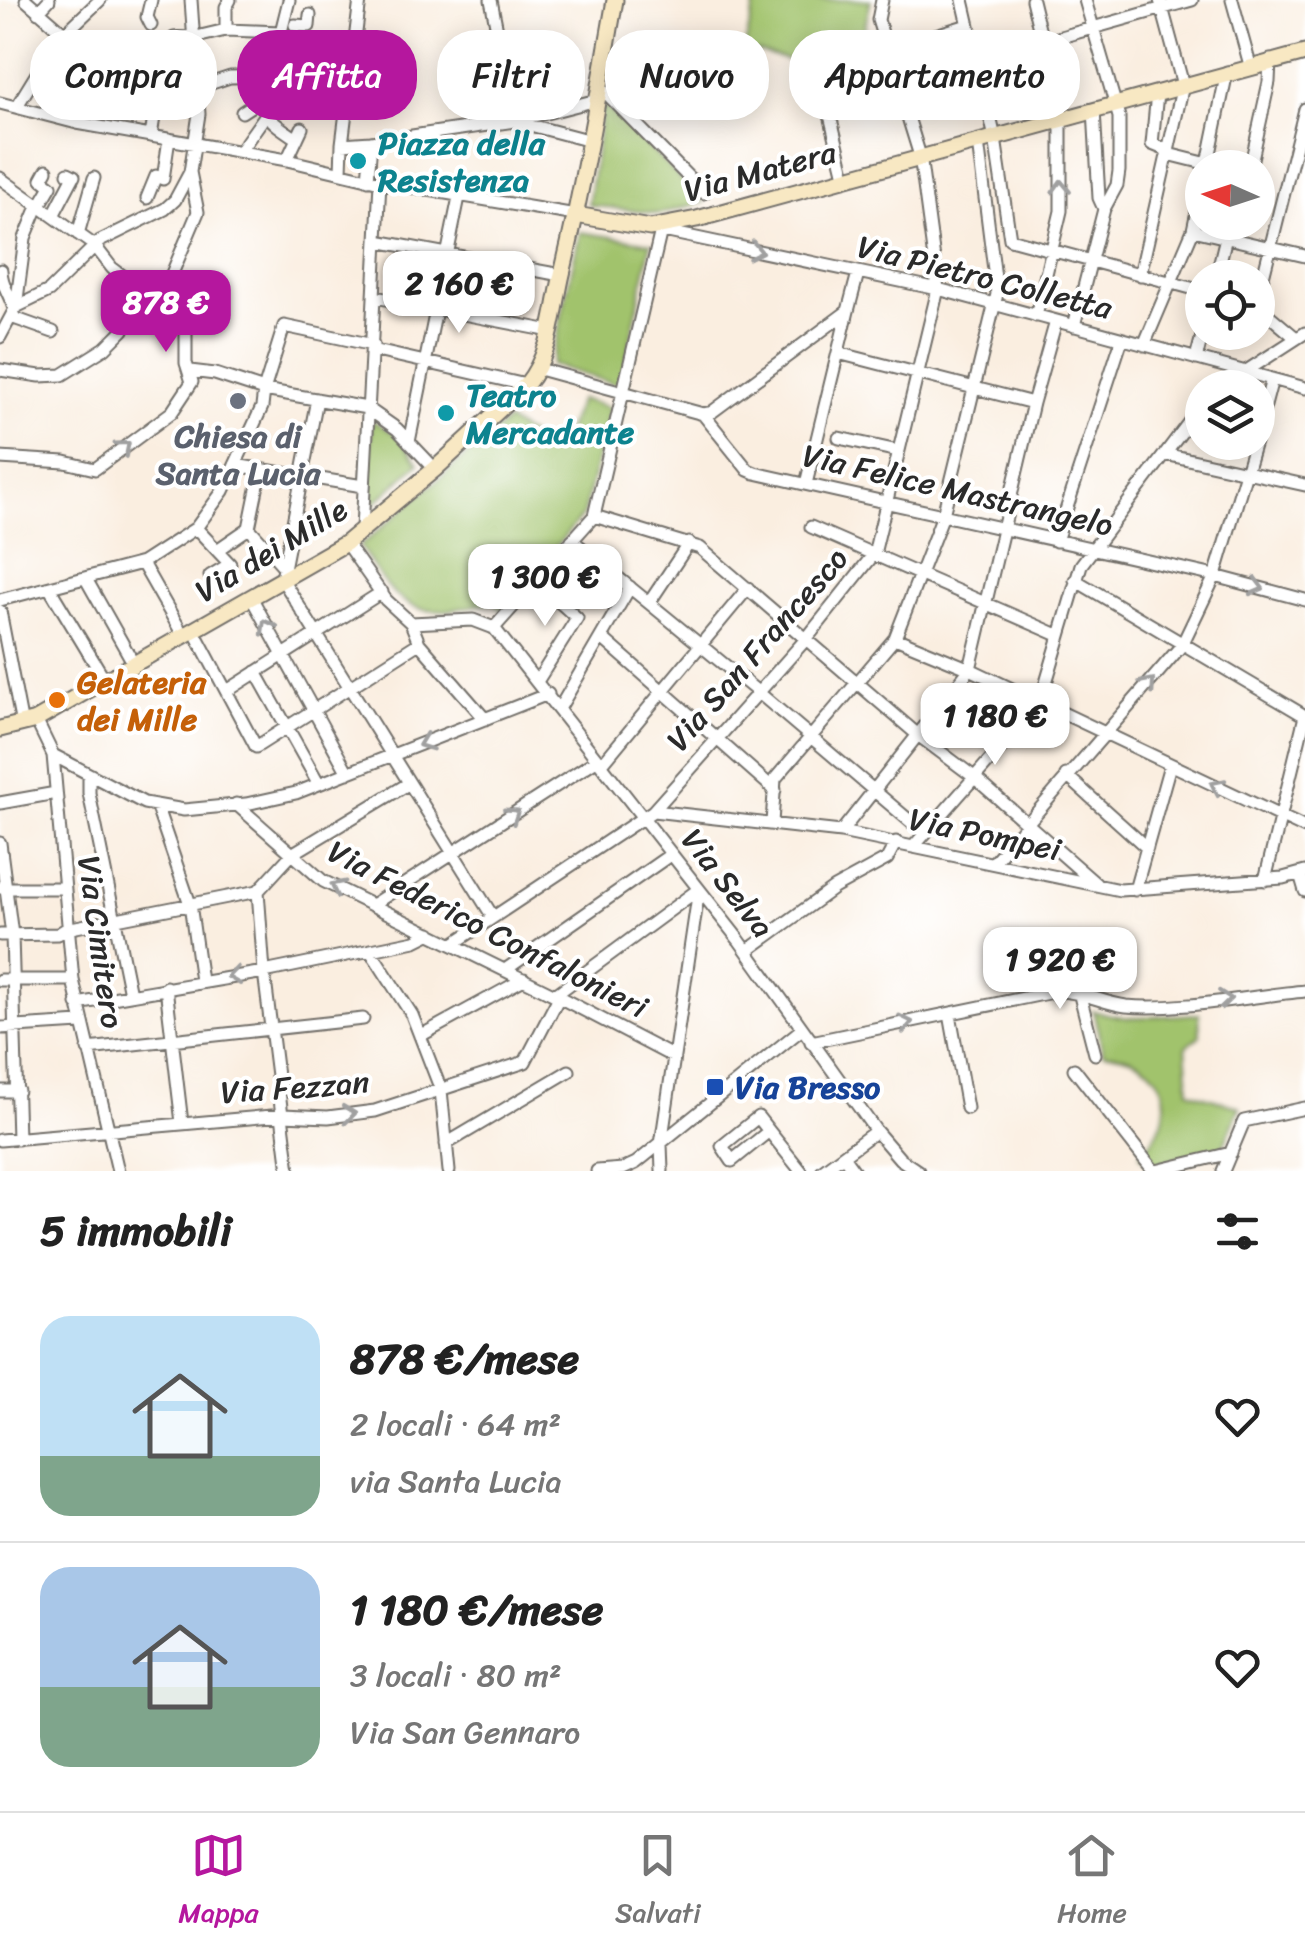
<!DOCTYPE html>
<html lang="it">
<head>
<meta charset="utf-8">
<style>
	:root { --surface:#fff; --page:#f2f2f2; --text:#222; --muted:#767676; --line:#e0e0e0; --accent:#b5179e }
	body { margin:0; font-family:Sriracha,sans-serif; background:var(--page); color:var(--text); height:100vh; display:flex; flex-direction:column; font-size:38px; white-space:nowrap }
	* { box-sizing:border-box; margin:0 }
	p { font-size:32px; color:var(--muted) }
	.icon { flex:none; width:55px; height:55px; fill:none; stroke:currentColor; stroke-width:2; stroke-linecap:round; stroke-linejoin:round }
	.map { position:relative; height:1171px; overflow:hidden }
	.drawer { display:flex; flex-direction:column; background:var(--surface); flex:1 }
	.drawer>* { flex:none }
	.top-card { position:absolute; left:30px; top:30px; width:1245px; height:90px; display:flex; gap:20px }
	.needle { width:65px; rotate:273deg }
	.tools { position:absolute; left:1185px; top:150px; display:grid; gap:20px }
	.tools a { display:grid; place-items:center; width:90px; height:90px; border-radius:50%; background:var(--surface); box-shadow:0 5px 25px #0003; font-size:50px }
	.price { position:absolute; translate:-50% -85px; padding:0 22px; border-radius:20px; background:#fff; color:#222; font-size:32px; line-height:65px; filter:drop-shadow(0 2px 5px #0008) }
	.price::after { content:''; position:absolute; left:50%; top:60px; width:30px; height:22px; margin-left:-15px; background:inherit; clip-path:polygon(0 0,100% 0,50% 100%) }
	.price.on { background:var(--accent); color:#fff }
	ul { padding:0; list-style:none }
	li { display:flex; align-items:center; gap:30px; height:250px; padding:0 40px }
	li+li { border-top:2px solid var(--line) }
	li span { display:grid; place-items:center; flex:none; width:280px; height:200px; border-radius:30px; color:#555 }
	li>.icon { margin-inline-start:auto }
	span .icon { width:120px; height:120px; fill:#fffc; stroke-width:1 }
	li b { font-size:42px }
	h2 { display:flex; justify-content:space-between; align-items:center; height:120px; padding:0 40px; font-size:42px }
	.pill { padding:0 35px; border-radius:40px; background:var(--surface); box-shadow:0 5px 25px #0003; font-size:35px; line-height:90px }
	.pill.on { background:var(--accent); color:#fff }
	.dock { display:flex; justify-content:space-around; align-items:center; height:140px; border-top:2px solid var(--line); background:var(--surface); font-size:28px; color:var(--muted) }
	.dock a { display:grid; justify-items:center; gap:5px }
	.dock .on { color:var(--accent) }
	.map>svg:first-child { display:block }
</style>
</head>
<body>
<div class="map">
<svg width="1305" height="1171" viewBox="0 0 1305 1171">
	<rect width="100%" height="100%" fill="#fff"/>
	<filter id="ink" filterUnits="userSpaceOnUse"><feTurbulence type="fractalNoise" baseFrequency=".01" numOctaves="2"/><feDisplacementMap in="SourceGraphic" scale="20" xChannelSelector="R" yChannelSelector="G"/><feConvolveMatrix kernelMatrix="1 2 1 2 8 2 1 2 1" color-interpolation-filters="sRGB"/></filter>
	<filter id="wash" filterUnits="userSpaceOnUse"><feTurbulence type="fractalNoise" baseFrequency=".0048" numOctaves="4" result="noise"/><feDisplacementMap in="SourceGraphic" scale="40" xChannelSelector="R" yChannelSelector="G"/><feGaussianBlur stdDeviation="2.25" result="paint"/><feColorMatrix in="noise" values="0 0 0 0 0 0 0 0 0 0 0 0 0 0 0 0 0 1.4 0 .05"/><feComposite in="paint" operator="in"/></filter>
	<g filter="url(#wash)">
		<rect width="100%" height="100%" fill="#faeee0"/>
		<!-- green -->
		<path fill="#a1c36c" stroke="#66774c" stroke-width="2.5" d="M756,0H871L854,76L744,49Z
			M603,103L704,202L659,214L588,205Z
			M580,232L651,243L621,386L551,365Z
			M580,399L610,408L583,515L501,610L494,603C475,604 456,611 437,611C397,611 378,575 360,546L507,421L557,452Z
			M372,420L397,435L419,463L367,510Z
			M1093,1011L1128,1018L1199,1014L1200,1036L1186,1046L1189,1091L1240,1107L1222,1149L1150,1166L1140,1154C1186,1111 1166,1055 1103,1053Z"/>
	</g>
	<g filter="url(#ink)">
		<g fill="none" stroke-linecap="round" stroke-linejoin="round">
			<defs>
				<path id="street" d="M26,0L65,34
					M491,0L515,121L597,100
					M963,0L995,138L1010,239L1202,291
					M1032,0L1061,119V211L1036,316
					M1232,0L1250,65
					M38,12L49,0
					M151,25L147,17L151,0
					M295,25L309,26L310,15
					M226,30V7L230,0
					M66,32L112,72L104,88
					M192,38L226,30L281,32
					M887,50L968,25
					M165,58L172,63L181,90L198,94
					M976,61L1192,0
					M259,75C258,113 267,119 297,139
					M599,86L704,193
					M197,88L230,77L278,76L281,32L289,0
					M150,90L174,38L192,36
					M1157,93L1152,144L1169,151
					M0,103L77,123L287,160L380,182L576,215
					M17,106L57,41L100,0
					M1094,110L1099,198L1104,209
					M242,112L259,101
					M151,136L157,98
					M371,142L515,121L591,141
					M342,144L360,0
					M240,151L267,113
					M1168,154L1208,164
					M287,160L302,128
					M1207,168L1227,72
					M1250,168L1269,82L1270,60
					M341,171L342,144L371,142L368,180
					M845,176L826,99L898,80
					M0,178L95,246L112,268L186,323V363L192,382L172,412L95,469L65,462L0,458
					M147,198L156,176L163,179L169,139
					M40,205L51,186L42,179L47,170
					M55,212L74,176L68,173
					M654,229L938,289L1305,388
					M1193,230L1305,256
					M78,234L94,178
					M1233,239L1237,222
					M377,241L561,275
					M1,270C1,284 9,293 13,306
					M1140,275L1183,85L1160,0
					M1216,278L1226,237
					M375,297L551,331
					M1258,297L1305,109
					M154,299L171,276L198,212L190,172L199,114L191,0
					M1258,306L1296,338
					M16,307L25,238L39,204
					M11,317L53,332
					M1074,326L1104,209L1117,185L1119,171V117L1085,0
					M0,337L16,307L49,291L100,241L165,209L175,200L190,172
					M1144,345L1193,230L1202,187
					M372,350L526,385
					M838,353L1033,403
					M1196,359L1203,332
					M539,369L703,414L748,470L755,473L1215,576L1305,600
					M0,370L40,376L62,375L105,348L123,330L139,288
					M190,371L215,374L264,390L367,408L397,429L435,469
					M1220,388L1305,333
					M317,399L282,579L493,917
					M703,414L712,412L848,311L858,273
					M1258,432L1272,379
					M839,438L898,451
					M409,442L459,197
					M1165,454L1305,485
					M235,465L363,486
					M806,484L848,311
					M594,516L700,548L918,735L974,777L1096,884
					M811,527L1058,635
					M196,528L230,564L210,576
					M249,528L261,470
					M362,529L380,182
					M572,540L759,693L924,833
					M1056,541L1122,339
					M346,543L386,600L411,623L419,643L485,719
					M217,550L249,528L285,568
					M142,563L183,635
					M86,579L134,664
					M1075,580L1305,716L1265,880
					M536,581L577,618L538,680
					M50,589L105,680
					M251,597L348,773
					M0,600L142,563L196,528L223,491L262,407L264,390L284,326L373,345
					M649,603L689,543
					M0,611L22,725
					M411,623L473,620L494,628L739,940L876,1131L900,1159L918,1171
					M494,628L594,516L661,230
					M193,629L256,747L419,643
					M601,637L775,790
					M895,638L970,669L1305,828
					M256,672L319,784
					M227,691L382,592
					M559,709L630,587
					M36,720L53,755L73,980L118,1171
					M53,755L144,803L184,810L246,804L296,793L548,694
					M602,764L748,588
					M1066,775L1147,848
					M89,776V793L130,994
					M0,803L56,793
					M236,804L323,881L555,995L674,1057
					M156,805L190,904L201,981
					M653,811L841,832L1120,890L1283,878L1305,872
					M772,823L775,779L895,638L943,515L997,294L978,142
					M841,832L970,669L1033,403L1056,321
					M0,843L12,935L18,1139
					M915,845L1040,703L1081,565L1202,405
					M993,863L1182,645L1215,576L1255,442
					M1300,874L1305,891
					M0,888H63
					M1135,890L1170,765
					M258,891L264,972L289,1171
					M372,905L598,759
					M0,935L58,934L66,929L258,891L292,854L408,784
					M453,944L653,811L807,638L874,554L938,289L920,156L878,20L882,0
					M370,950L412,1015L441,1090L449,1171
					M747,951L834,888L887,859L896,842
					M505,970L670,855
					M0,980H73
					M166,987L182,1123
					M1079,992L1095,1054
					M555,995L699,889
					M77,1004L264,972L415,941L431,933
					M950,1014L967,1108
					M0,1028L81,1023
					M420,1036L524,979
					M811,1042L1058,991C1083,991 1102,1003 1126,1006C1177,1011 1253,996 1305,991
					M88,1049L363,1019
					M1074,1069L1154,1171
					M0,1091H18
					M758,1117L769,1131L732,1161L722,1146Z
					M769,1131L801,1171
					M0,1140L283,1115L328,1117L375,1111L525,1062L559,997
					M446,1144L569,1071
					M843,1156L854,1171
					M597,1171L623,1169L636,1163L802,1029
					M662,1171L661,1144L699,889
					M822,1171L876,1131
					M1156,1171L1231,1153
					M1223,1171L1244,1121L1305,1108"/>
				<path id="secondary" d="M576,215L650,228L697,219L1305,53
					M0,729L36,720L346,543L435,469L526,385C553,352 553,310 563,270C584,181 599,91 615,0"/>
			</defs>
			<!-- street casing -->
			<use href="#street" stroke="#736f6a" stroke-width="15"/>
			<!-- secondary casing -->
			<use href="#secondary" stroke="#736f6a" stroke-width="19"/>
			<!-- street -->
			<use href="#street" stroke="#fff" stroke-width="11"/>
			<!-- secondary -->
			<use href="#secondary" stroke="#f8e8c3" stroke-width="15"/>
		</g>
		<!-- one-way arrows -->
		<defs><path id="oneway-chevron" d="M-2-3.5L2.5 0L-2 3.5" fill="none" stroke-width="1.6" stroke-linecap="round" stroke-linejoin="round" transform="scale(2.5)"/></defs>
		<g stroke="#a0a0a0">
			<use href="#oneway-chevron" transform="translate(1061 187) rotate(-92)"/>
			<use href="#oneway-chevron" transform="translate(756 251) rotate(12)"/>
			<use href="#oneway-chevron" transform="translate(124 447) rotate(-40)"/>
			<use href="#oneway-chevron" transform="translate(1257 587) rotate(15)"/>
			<use href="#oneway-chevron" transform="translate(267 626) rotate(-119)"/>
			<use href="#oneway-chevron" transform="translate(1149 684) rotate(-49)"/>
			<use href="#oneway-chevron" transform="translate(425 743) rotate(159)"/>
			<use href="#oneway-chevron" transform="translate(1217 786) rotate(-155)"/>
			<use href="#oneway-chevron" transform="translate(513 814) rotate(-33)"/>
			<use href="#oneway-chevron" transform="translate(337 887) rotate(-153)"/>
			<use href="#oneway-chevron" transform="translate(234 976) rotate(172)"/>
			<use href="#oneway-chevron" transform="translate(1225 999) rotate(-6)"/>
			<use href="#oneway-chevron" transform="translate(906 1023) rotate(-12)"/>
			<use href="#oneway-chevron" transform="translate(349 1114) rotate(-7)"/>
		</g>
	</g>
	<!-- markers -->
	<g fill="#0f9aa8" stroke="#fff" stroke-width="4">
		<circle cx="358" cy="161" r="10"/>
		<circle cx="446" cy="413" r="10"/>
	</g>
	<circle fill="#6b7280" stroke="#fff" stroke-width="4" cx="238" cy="401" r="10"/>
	<circle fill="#e8710a" stroke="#fff" stroke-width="4" cx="57" cy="700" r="10"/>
	<rect fill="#1a4fb4" stroke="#fff" stroke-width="4" x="705" y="1077" width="20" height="20" rx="5"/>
	<g text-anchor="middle" stroke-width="8" stroke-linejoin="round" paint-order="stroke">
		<!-- culture labels -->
		<g font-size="32" font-weight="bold" fill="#0d838f" stroke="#fff" text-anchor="start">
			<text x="378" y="154">Piazza della<tspan x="378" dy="37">Resistenza</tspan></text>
			<text x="466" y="406">Teatro<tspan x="466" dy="37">Mercadante</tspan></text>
		</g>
		<!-- street labels -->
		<g font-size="32" fill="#2b2b2b" stroke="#fff">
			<text transform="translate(760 171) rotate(-15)" y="11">Via Matera</text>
			<text transform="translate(985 277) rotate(14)" y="11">Via Pietro Colletta</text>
			<text transform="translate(958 490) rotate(13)" y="11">Via Felice Mastrangelo</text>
			<text transform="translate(271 550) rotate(-31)" y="11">Via dei Mille</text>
			<text transform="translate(757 649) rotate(-49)" y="11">Via San Francesco</text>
			<text transform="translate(985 834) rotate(12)" y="11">Via Pompei</text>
			<text transform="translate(728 883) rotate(52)" y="11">Via Selva</text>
			<text transform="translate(488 929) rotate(27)" y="11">Via Federico Confalonieri</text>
			<text transform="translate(101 942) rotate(82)" y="11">Via Cimitero</text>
			<text transform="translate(295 1087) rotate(-4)" y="11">Via Fezzan</text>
		</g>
		<!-- worship labels -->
		<g font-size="32" font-weight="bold" fill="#5b616d" stroke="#fff">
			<text x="238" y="447">Chiesa di<tspan x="238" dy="37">Santa Lucia</tspan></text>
		</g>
		<!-- food labels -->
		<g font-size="32" font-weight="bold" fill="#c56008" stroke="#fff" text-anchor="start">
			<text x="77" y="693">Gelateria<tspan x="77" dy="37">dei Mille</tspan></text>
		</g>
		<!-- transit labels -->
		<g font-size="32" font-weight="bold" fill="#164399" stroke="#fff" text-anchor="start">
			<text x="735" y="1098">Via Bresso</text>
		</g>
	</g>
</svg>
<div class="tools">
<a><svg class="needle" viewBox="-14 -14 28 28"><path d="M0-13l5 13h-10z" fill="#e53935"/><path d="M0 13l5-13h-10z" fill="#767676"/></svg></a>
<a><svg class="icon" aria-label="locate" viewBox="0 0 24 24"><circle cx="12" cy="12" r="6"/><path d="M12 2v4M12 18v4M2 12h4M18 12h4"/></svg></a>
<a><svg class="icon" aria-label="layers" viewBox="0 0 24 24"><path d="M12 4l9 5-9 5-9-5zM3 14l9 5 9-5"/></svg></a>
</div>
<b class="price" style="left:459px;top:336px">2 160 €</b>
<b class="price on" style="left:166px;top:355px">878 €</b>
<b class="price" style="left:545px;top:629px">1 300 €</b>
<b class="price" style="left:995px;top:768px">1 180 €</b>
<b class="price" style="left:1060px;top:1012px">1 920 €</b>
<div class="top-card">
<a class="pill">Compra</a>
<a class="pill on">Affitta</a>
<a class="pill">Filtri</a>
<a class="pill">Nuovo</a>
<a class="pill">Appartamento</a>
</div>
</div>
<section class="drawer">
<h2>5 immobili<svg class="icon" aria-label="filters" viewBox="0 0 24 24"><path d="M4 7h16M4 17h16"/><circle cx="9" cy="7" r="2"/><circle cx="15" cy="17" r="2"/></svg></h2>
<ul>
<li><span style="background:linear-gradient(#bfe0f5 70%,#7fa58c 0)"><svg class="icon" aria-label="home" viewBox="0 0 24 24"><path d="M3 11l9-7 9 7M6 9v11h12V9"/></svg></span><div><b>878 €/mese</b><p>2 locali · 64 m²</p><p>via Santa Lucia</p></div><svg class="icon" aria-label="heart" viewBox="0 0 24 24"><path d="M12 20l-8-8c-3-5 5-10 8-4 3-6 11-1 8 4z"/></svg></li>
<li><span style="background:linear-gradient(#a9c7e8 60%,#7fa58c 0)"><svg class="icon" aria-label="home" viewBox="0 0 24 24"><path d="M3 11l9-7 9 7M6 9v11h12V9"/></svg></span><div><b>1 180 €/mese</b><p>3 locali · 80 m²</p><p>Via San Gennaro</p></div><svg class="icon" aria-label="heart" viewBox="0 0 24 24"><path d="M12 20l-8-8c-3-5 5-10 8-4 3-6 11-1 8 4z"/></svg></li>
</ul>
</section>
<nav class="dock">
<a class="on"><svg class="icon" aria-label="map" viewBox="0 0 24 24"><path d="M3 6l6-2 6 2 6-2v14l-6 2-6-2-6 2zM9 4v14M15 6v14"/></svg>Mappa</a>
<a><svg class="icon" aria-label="saved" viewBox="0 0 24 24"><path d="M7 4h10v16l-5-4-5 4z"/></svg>Salvati</a>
<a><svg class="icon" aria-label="home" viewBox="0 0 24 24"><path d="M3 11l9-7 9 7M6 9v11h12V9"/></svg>Home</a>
</nav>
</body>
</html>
